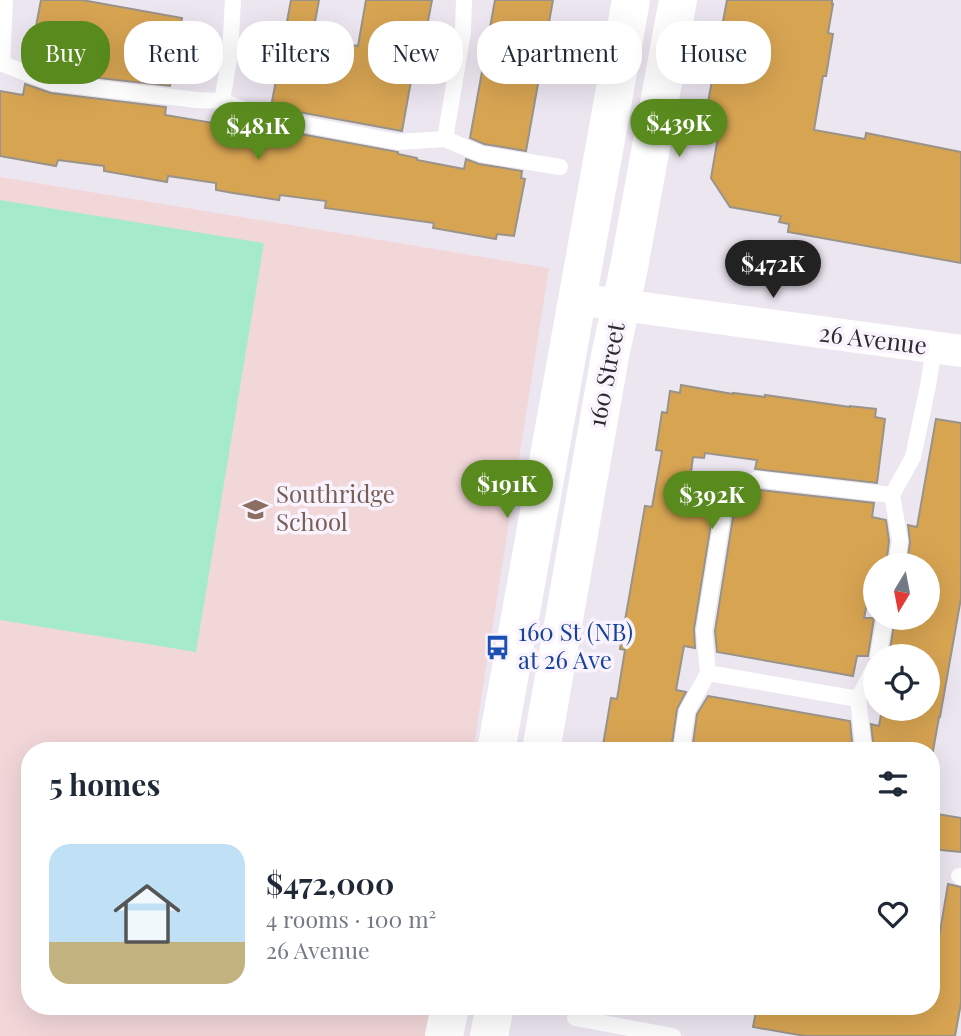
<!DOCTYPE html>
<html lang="en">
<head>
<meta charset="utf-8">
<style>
	:root { --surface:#fff; --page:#f6f6f7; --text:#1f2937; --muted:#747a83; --line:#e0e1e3; --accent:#598a1e }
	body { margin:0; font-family:"Playfair Display",serif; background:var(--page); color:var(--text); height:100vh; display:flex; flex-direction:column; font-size:26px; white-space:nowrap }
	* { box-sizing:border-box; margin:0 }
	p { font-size:23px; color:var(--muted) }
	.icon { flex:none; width:38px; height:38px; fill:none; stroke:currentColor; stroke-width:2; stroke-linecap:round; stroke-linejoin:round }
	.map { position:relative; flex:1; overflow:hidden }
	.panel { position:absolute; left:21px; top:742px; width:919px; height:273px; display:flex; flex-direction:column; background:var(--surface); border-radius:28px; box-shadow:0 7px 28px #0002 }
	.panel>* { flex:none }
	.banner { position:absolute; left:21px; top:21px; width:920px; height:63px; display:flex; gap:14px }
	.needle { width:46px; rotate:190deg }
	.tools { position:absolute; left:863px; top:553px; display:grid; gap:14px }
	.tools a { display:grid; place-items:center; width:77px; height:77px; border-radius:50%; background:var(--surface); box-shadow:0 7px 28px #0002; font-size:35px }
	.price { position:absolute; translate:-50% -60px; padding:0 16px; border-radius:24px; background:var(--accent); color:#fff; font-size:23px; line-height:46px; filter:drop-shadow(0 2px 4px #0008) }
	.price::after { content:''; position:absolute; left:50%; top:42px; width:21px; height:16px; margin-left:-10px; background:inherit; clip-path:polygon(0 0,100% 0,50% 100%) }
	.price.selected { background:#222; color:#fff }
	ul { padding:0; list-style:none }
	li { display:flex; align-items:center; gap:21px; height:175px; padding:0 28px }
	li+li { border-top:2px solid var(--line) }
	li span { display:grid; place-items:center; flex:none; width:196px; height:140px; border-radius:21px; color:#555 }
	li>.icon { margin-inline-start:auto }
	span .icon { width:84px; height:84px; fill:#fffc; stroke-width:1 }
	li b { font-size:30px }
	h2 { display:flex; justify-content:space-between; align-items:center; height:84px; padding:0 28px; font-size:30px }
	.tag { padding:0 24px; border-radius:28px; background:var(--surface); box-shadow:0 7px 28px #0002; font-size:24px; line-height:63px }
	.tag.selected { background:var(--accent); color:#fff }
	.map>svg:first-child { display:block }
</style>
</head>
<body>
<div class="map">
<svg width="961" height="1036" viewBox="0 0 961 1036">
	<rect width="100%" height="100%" fill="#ece6f1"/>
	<!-- education -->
	<path fill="#f2d7d9" d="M0,177L549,268L473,751H30V1006H433L429,1036H0Z"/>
	<!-- green -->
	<path fill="#a6ebc9" d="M0,200L264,243L196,652L0,620Z"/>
	<!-- building -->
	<path fill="#d7a452" stroke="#9a9389" stroke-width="2" d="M41,0H82L182,18L170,86L55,73L29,63Z
		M291,0H319L312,38L358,46L366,0H432L426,32L420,31L402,131L271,107Z
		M495,0H553L526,151L484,144L470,138Z
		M727,0H832V4H833L828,33L833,34L826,76H823L814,130L865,139L866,133L961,152V263L788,232L789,224L779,222L781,216L730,207L711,178L720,125L715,124L717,115L706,113Z
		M25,84L51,93L166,107L165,115L267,132L268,128L398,152V154L417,158V160L464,169L466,159L479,164L522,171L521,178L525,179L514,236L497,234L496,239L433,228L434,223L325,208L326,201L280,195L279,200L233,193L216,190V183L168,176L167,182L104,171V166L58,160L56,166L0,156V91L23,95Z
		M681,385L733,394V393L765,397V395L850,407V406L876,409L875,417L885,419L877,483L755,469L757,460L705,453L704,458L693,457L687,501L714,505L694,629L695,648L684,646L676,690L686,692L677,709L671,751H602L611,698L617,699L625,650L620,649L645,506L652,507L662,451L656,450L662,412L667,413L670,391L680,393Z
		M936,419L961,423V598L940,717H939L933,751H872L873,742L871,724L879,726L882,709H928V656H889L895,618H928V565H907L910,542L908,525L917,527Z
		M759,490L874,503L872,517L886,520L889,541L886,565H875L864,618H874L868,656H857L853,676L717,652L715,631L734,511L735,509L746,511L750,495Z
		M708,696L850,721L852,742L851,751H692L697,714Z
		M931,813L961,818V852L931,849Z
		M948,884L961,887V1003L955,1036H805L753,1027L757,1006H931V985Z"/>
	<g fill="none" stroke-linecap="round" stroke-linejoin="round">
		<!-- service -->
		<path stroke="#fff" stroke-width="16" d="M0,63L52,83L197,100L222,101L260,116L398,142L445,139L481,154L560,167
			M2,63L5,0
			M222,101L230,54L233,0
			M445,139L463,32L464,0
			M896,565L900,541L892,495L913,457L928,386L934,348
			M878,656L885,618
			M708,673L858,699
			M681,751L687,711L708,673L704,631L724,507L736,490L757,479L892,495
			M861,751L863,743L858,699L875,666
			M959,876L961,877
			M575,1018L673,1036"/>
		<!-- minor -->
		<path stroke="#fff" stroke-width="32" d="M577,299L961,351"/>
		<!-- secondary -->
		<path stroke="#fff" stroke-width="38" d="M496,751L631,0
			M541,751L610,356L629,267L678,0
			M444,1036L450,1006
			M489,1036L495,1006"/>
	</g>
	<!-- icons -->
	<defs>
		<symbol id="school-bare" viewBox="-9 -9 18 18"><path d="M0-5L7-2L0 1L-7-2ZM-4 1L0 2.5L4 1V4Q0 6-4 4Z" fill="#8d6e63" stroke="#f9f3fe" stroke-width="2.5" paint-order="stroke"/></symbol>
		<symbol id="bus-bare" viewBox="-9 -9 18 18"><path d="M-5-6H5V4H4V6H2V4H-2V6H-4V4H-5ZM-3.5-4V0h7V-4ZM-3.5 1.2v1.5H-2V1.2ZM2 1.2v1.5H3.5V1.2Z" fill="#1a4fb4" stroke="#f9f3fe" stroke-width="2.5" paint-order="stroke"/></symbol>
	</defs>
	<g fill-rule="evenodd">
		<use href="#school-bare" x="238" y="492" width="35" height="35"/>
		<use href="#bus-bare" x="480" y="630" width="35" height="35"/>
	</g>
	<g text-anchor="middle" stroke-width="7" stroke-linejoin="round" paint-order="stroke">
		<!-- street labels -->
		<g font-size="24" fill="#2c2a2e" stroke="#f9f3fe">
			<text transform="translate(873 340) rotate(7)" y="8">26 Avenue</text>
			<text transform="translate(607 375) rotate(-79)" y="8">160 Street</text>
		</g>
		<!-- education labels -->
		<g font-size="24" fill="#785e54" stroke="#f9f3fe" text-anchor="start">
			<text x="276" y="503">Southridge<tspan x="276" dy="28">School</tspan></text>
		</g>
		<!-- transit labels -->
		<g font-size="24" fill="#164399" stroke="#f9f3fe" text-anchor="start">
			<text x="518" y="641">160 St (NB)<tspan x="518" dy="28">at 26 Ave</tspan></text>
		</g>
	</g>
</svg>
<div class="tools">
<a><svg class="needle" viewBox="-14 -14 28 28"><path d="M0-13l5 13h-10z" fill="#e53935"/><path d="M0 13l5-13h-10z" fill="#747a83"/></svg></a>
<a><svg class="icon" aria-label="locate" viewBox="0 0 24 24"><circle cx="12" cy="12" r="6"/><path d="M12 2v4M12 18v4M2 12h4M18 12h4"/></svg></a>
</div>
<b class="price" style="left:679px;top:159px">$439K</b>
<b class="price" style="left:258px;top:162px">$481K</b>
<b class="price selected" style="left:773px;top:300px">$472K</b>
<b class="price" style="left:507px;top:520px">$191K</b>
<b class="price" style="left:712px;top:531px">$392K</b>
<div class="banner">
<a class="tag selected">Buy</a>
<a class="tag">Rent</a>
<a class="tag">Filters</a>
<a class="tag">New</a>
<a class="tag">Apartment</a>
<a class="tag">House</a>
</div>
<section class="panel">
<h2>5 homes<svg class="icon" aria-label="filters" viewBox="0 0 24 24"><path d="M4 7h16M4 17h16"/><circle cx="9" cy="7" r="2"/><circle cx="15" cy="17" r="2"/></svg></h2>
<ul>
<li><span style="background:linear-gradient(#bfe0f5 70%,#c2b280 0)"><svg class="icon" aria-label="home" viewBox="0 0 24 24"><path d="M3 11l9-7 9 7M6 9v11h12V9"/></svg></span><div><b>$472,000</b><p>4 rooms · 100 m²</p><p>26 Avenue</p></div><svg class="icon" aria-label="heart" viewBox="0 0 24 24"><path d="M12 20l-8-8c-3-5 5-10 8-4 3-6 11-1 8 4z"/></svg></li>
</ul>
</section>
</div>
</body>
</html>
